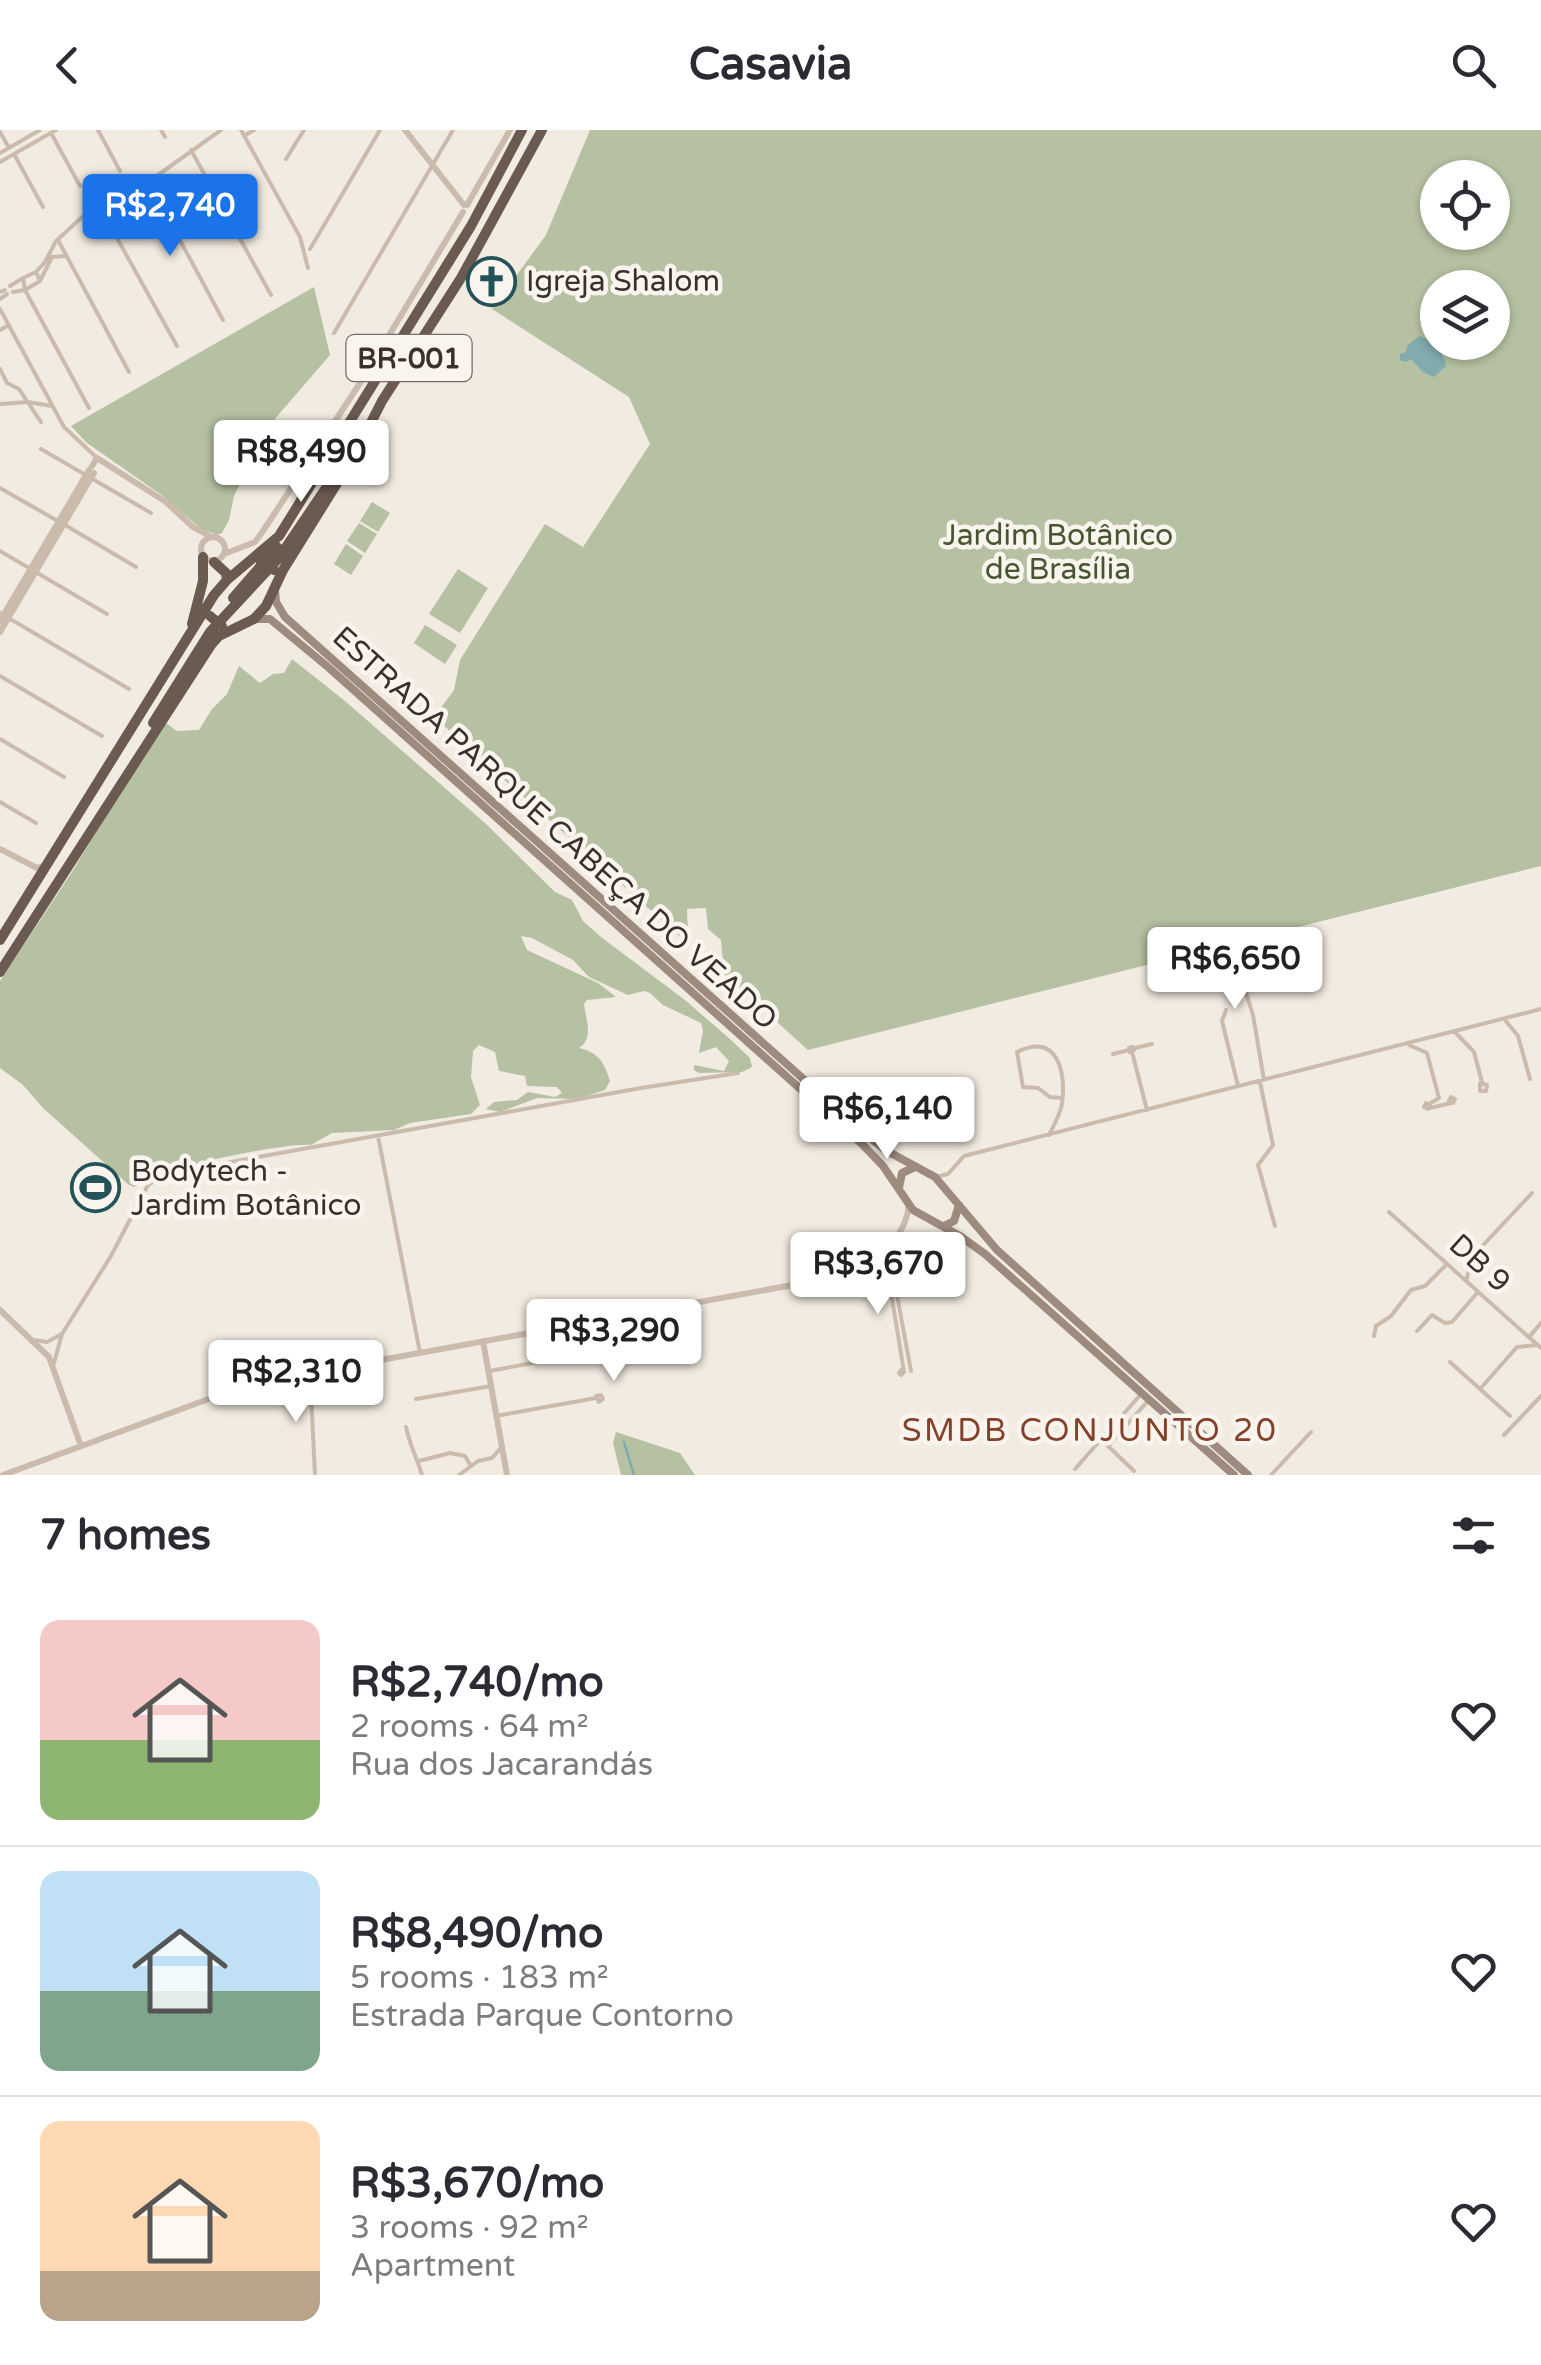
<!DOCTYPE html>
<html lang="en">
<head>
<meta charset="utf-8">
<style>
	:root { --surface:#fff; --page:#f7f7f7; --text:#2b2b33; --muted:#7c7c81; --line:#e1e1e2; --accent:#1a73e8 }
	body { margin:0; font-family:"Varela Round",sans-serif; background:var(--page); color:var(--text); height:100vh; display:flex; flex-direction:column; font-size:38px; white-space:nowrap }
	* { box-sizing:border-box; margin:0 }
	p { font-size:32px; color:var(--muted) }
	.icon { flex:none; width:55px; height:55px; fill:none; stroke:currentColor; stroke-width:2; stroke-linecap:round; stroke-linejoin:round }
	.map { position:relative; height:1345px; overflow:hidden }
	.drawer { display:flex; flex-direction:column; background:var(--surface); flex:1 }
	.drawer>* { flex:none }
	.buttons { position:absolute; left:1420px; top:30px; display:grid; gap:20px }
	.buttons a { display:grid; place-items:center; width:90px; height:90px; border-radius:50%; background:var(--surface); box-shadow:0 2px 8px #0004; font-size:50px }
	.price { position:absolute; translate:-50% -85px; padding:0 22px; border-radius:10px; background:#fff; color:#222; font-size:32px; line-height:65px; filter:drop-shadow(0 2px 5px #0008) }
	.price::after { content:''; position:absolute; left:50%; top:60px; width:30px; height:22px; margin-left:-15px; background:inherit; clip-path:polygon(0 0,100% 0,50% 100%) }
	.price.selected { background:var(--accent); color:#fff }
	ul { padding:0; list-style:none }
	li { display:flex; align-items:center; gap:30px; height:250px; padding:0 40px }
	li+li { border-top:2px solid var(--line) }
	li span { display:grid; place-items:center; flex:none; width:280px; height:200px; border-radius:20px; color:#555 }
	li>.icon { margin-inline-start:auto }
	span .icon { width:120px; height:120px; fill:#fffc; stroke-width:1 }
	li b { font-size:42px }
	h2 { display:flex; justify-content:space-between; align-items:center; height:120px; padding:0 40px; font-size:42px }
	header { display:flex; justify-content:space-between; align-items:center; height:130px; padding:0 40px; background:var(--surface); font-size:45px; font-weight:700 }
	.map>svg:first-child { display:block }
</style>
</head>
<body>
<header><svg class="icon" aria-label="back" viewBox="0 0 24 24"><path d="M15 5l-7 7 7 7"/></svg>Casavia<svg class="icon" aria-label="search" viewBox="0 0 24 24"><circle cx="10" cy="10" r="6"/><path d="M15 15l6 6"/></svg></header>
<div class="map">
<svg width="1541" height="1345" viewBox="0 0 1541 1345">
	<rect width="100%" height="100%" fill="#f2ebe1"/>
	<!-- green -->
	<path fill="#b5c1a2" fill-rule="evenodd" d="M590,0H1541V736L808,920L724,844L721,810L708,799L706,778L687,779L688,804L684,810L434,587L454,560L460,530L545,394L583,417L650,314L629,267L492,179L546,105ZM1438,48H1492V102H1438ZM1438,158H1492V212H1438Z
		M314,157L330,225L267,298L234,366L229,390L222,403L217,405L201,399L163,366L87,313L71,296Z
		M372,372L390,383L378,402L360,391Z
		M359,393L377,404L365,423L347,411Z
		M346,414L363,426L351,445L334,434Z
		M458,439L488,458L460,503L429,484Z
		M425,495L457,515L445,534L414,513Z
		M292,529L345,571L485,693L555,762L572,770L583,791L601,807L685,870L731,910L750,928L752,937L742,942L699,943L694,940V935L724,941L729,931L716,917L699,923L703,900L701,893L663,875L650,863L644,861L628,865L589,847L573,830L532,808L521,806L527,820L598,853L616,867L587,870L584,874C586,890 594,909 579,918C599,923 604,932 610,951L605,960L577,969L537,968L500,982L486,979L494,972L517,970L528,962L555,967L562,963L557,957L527,956L525,946L499,941L495,922L479,915L473,921L471,947L480,975L471,984L410,993L394,1000L332,1003L311,1015C294,1012 205,1030 186,1037C178,1040 170,1038 162,1041C152,1045 144,1053 134,1057L129,1055L43,978L23,955L0,938V851L72,742L163,591L177,601L199,600L212,579L227,564L239,536L260,553L273,544L284,543Z
		M616,1302L680,1323L695,1345H621L613,1313Z"/>
	<!-- water -->
	<path fill="#82abae" d="M1419,206C1434,211 1443,220 1446,236L1434,247L1423,242L1411,229L1406,232L1400,230V224L1406,222L1407,216Z"/>
	<g fill="none" stroke-linecap="round" stroke-linejoin="round">
		<!-- stream -->
		<path stroke="#82abae" stroke-width="2.5" d="M624,1312L634,1345"/>
		<!-- minor -->
		<path stroke="#cabbad" stroke-width="4" d="M98,0L120,41
			M161,0L165,7
			M241,0L300,107L308,138
			M0,2L9,18
			M51,3L80,56
			M244,6L254,0
			M191,20L271,165
			M0,23L40,0
			M14,24L43,77
			M286,29L304,0
			M0,32L56,0
			M148,51L223,190
			M98,74L177,216
			M58,110L129,242
			M310,119L380,0
			M36,142L45,132L56,111L93,77L158,45L221,0
			M40,151L36,142L23,148L25,160L40,151L52,127L65,126
			M10,156L23,148
			M0,162L5,160
			M13,162L25,160L89,278
			M0,169L7,164
			M0,179L64,297L97,328
			M0,200L9,195
			M334,203L453,0
			M0,239L7,253L19,259L41,292
			M0,274L28,272L52,276
			M41,319L151,383
			M0,358L56,390
			M65,395L136,437
			M0,421L107,484
			M0,483L129,559
			M0,546L102,606
			M0,609L64,647
			M0,672L36,693
			M1237,834L1253,885L1264,950
			M1226,880L1222,891L1238,956
			M1505,890L1518,906L1530,949
			M1454,901L1474,922L1482,952
			M1409,915L1427,923L1439,968L1429,974
			M1133,917L1134,920L1130,922L1129,918Z
			M1135,918L1152,914
			M1132,922L1147,980
			M1113,924L1129,920
			M1260,952L1273,1015L1258,1035L1275,1096
			M1480,953L1487,955L1486,961H1480Z
			M1451,967L1455,969L1453,973L1449,971Z
			M1426,973L1430,976L1428,979L1424,977Z
			M1430,978L1451,973
			M1049,1005C1054,995 1060,985 1062,974C1066,942 1058,902 1017,922L1023,957L1038,958L1050,967L1062,968
			M378,1006L420,1223
			M935,1047L948,1044L964,1026L1541,879
			M1389,1082L1541,1218
			M891,1117L892,1138L911,1241
			M880,1127L889,1150L904,1242
			M1466,1151L1473,1126L1532,1063
			M1417,1201L1432,1185L1445,1193L1452,1192L1478,1162
			M1374,1206L1376,1196L1391,1186L1411,1160L1425,1156L1447,1134
			M1529,1207L1541,1193
			M34,1210L47,1212L62,1204
			M1450,1232L1480,1259
			M54,1233L62,1204L111,1126L148,1055L164,1044L641,958L738,943
			M901,1240L904,1242L901,1245L899,1243Z
			M489,1241L583,1224
			M310,1243L315,1345
			M601,1265L603,1269L599,1272L596,1266Z
			M416,1269L491,1256
			M496,1286L596,1268
			M1510,1286L1480,1259L1517,1217L1538,1215
			M406,1297C410,1316 417,1328 422,1345
			M1504,1305L1541,1266
			M419,1331L450,1323L465,1326L471,1336
			M1075,1339L1142,1263
			M1134,1341L1108,1316L1147,1272
			M459,1345L478,1331L492,1328L500,1319
			M1271,1345L1311,1302"/>
		<!-- tertiary -->
		<path stroke="#cabbad" stroke-width="6" d="M405,0L464,75
			M467,75L510,0
			M92,336L97,328L166,372L193,397L211,407
			M201 419a12 12 0 1 1 24 0a12 12 0 1 1-24 0Z
			M224,424L255,412L263,401L364,247L463,82
			M0,491L89,340
			M0,502L94,343
			M0,719L37,738L44,736
			M847,1137L852,1140L848,1145L844,1141Z
			M850,1145C874,1144 911,1097 908,1074
			M0,1180L49,1227L81,1316
			M483,1211L507,1345
			M3,1345L249,1254L848,1145"/>
		<!-- secondary -->
		<path stroke="#9e8b7f" stroke-width="8" d="M275,460L276,472L285,487L863,1002L887,1021L935,1047L997,1120L1248,1345
			M254,489H270L328,537L861,1013L883,1036L913,1080L960,1106L985,1124L1234,1345
			M899,1058L902,1043L915,1037
			M944,1096L954,1091L959,1075"/>
		<!-- trunk -->
		<path stroke="#6a5a50" stroke-width="10" d="M214,432L226,443L227,450
			M233,468L277,417
			M192,494L203,451V427
			M153,593L210,502L278,429L351,321
			M0,810L214,465L227,450L279,406L471,96L522,0
			M0,842L211,515L219,506L254,489L266,476L283,440L354,326L382,271L461,148L542,0"/>
		<!-- trunk-bridge -->
		<path stroke="#6a5a50" stroke-width="10" d="M260,430L274,440
			M210,486L222,496"/>
	</g>
	<!-- icons -->
	<defs>
		<symbol id="church-ring" viewBox="-11 -11 22 22"><circle r="9.5" fill="#faf4ee" stroke="#235358" stroke-width="1.5"/><path d="M-1.2-6h2.4v3.5h3.3v2.4h-3.3V6h-2.4V-.1h-3.3v-2.4h3.3Z" fill="#235358"/></symbol>
		<symbol id="stadium-ring" viewBox="-11 -11 22 22"><circle r="9.5" fill="#faf4ee" stroke="#235358" stroke-width="1.5"/><path d="M0-5a6.5 5 0 1 0 0 10a6.5 5 0 1 0 0-10ZM-3.5-1.8h7v3.6h-7Z" fill="#235358"/></symbol>
	</defs>
	<g fill-rule="evenodd">
		<use href="#church-ring" x="464" y="124" width="55" height="55"/>
		<use href="#stadium-ring" x="68" y="1030" width="55" height="55"/>
	</g>
	<g text-anchor="middle" stroke-width="9" stroke-linejoin="round" paint-order="stroke">
		<!-- shield labels -->
		<rect fill="#faf4ee" stroke="#736b66" stroke-width="2.5" x="346.5" y="205" width="125" height="46" rx="8"/>
		<g font-size="28" font-weight="bold" fill="#39302b">
			<text x="409" y="238">BR-001</text>
		</g>
		<!-- poi labels -->
		<g font-size="30" fill="#39302b" stroke="#faf4ee" text-anchor="start">
			<text x="526" y="161">Igreja Shalom</text>
			<text x="131" y="1051">Bodytech -<tspan x="131" dy="34">Jardim Botânico</tspan></text>
		</g>
		<!-- park labels -->
		<g font-size="30" fill="#475631" stroke="#faf4ee">
			<text x="1058" y="415">Jardim Botânico<tspan x="1058" dy="34">de Brasília</tspan></text>
		</g>
		<!-- street labels -->
		<g font-size="30" fill="#39302b" stroke="#faf4ee">
			<text transform="translate(555 698) rotate(42)" y="10">ESTRADA PARQUE CABEÇA DO VEADO</text>
			<text transform="translate(1480 1133) rotate(42)" y="10">DB 9</text>
		</g>
		<!-- neighbourhood labels -->
		<g font-size="32" letter-spacing="2.5" fill="#834129" stroke="#faf4ee">
			<text x="1090" y="1311">SMDB CONJUNTO 20</text>
		</g>
	</g>
</svg>
<div class="buttons">
<a><svg class="icon" aria-label="locate" viewBox="0 0 24 24"><circle cx="12" cy="12" r="6"/><path d="M12 2v4M12 18v4M2 12h4M18 12h4"/></svg></a>
<a><svg class="icon" aria-label="layers" viewBox="0 0 24 24"><path d="M12 4l9 5-9 5-9-5zM3 14l9 5 9-5"/></svg></a>
</div>
<b class="price selected" style="left:170px;top:129px">R$2,740</b>
<b class="price" style="left:301px;top:375px">R$8,490</b>
<b class="price" style="left:1235px;top:882px">R$6,650</b>
<b class="price" style="left:887px;top:1032px">R$6,140</b>
<b class="price" style="left:878px;top:1187px">R$3,670</b>
<b class="price" style="left:614px;top:1254px">R$3,290</b>
<b class="price" style="left:296px;top:1295px">R$2,310</b>
</div>
<section class="drawer">
<h2>7 homes<svg class="icon" aria-label="filters" viewBox="0 0 24 24"><path d="M4 7h16M4 17h16"/><circle cx="9" cy="7" r="2"/><circle cx="15" cy="17" r="2"/></svg></h2>
<ul>
<li><span style="background:linear-gradient(#f6c9c9 60%,#8fb573 0)"><svg class="icon" aria-label="home" viewBox="0 0 24 24"><path d="M3 11l9-7 9 7M6 9v11h12V9"/></svg></span><div><b>R$2,740/mo</b><p>2 rooms · 64 m²</p><p>Rua dos Jacarandás</p></div><svg class="icon" aria-label="heart" viewBox="0 0 24 24"><path d="M12 20l-8-8c-3-5 5-10 8-4 3-6 11-1 8 4z"/></svg></li>
<li><span style="background:linear-gradient(#bfe0f5 60%,#7fa58c 0)"><svg class="icon" aria-label="home" viewBox="0 0 24 24"><path d="M3 11l9-7 9 7M6 9v11h12V9"/></svg></span><div><b>R$8,490/mo</b><p>5 rooms · 183 m²</p><p>Estrada Parque Contorno</p></div><svg class="icon" aria-label="heart" viewBox="0 0 24 24"><path d="M12 20l-8-8c-3-5 5-10 8-4 3-6 11-1 8 4z"/></svg></li>
<li><span style="background:linear-gradient(#ffd9b3 75%,#b9a48a 0)"><svg class="icon" aria-label="home" viewBox="0 0 24 24"><path d="M3 11l9-7 9 7M6 9v11h12V9"/></svg></span><div><b>R$3,670/mo</b><p>3 rooms · 92 m²</p><p>Apartment</p></div><svg class="icon" aria-label="heart" viewBox="0 0 24 24"><path d="M12 20l-8-8c-3-5 5-10 8-4 3-6 11-1 8 4z"/></svg></li>
</ul>
</section>
</body>
</html>
